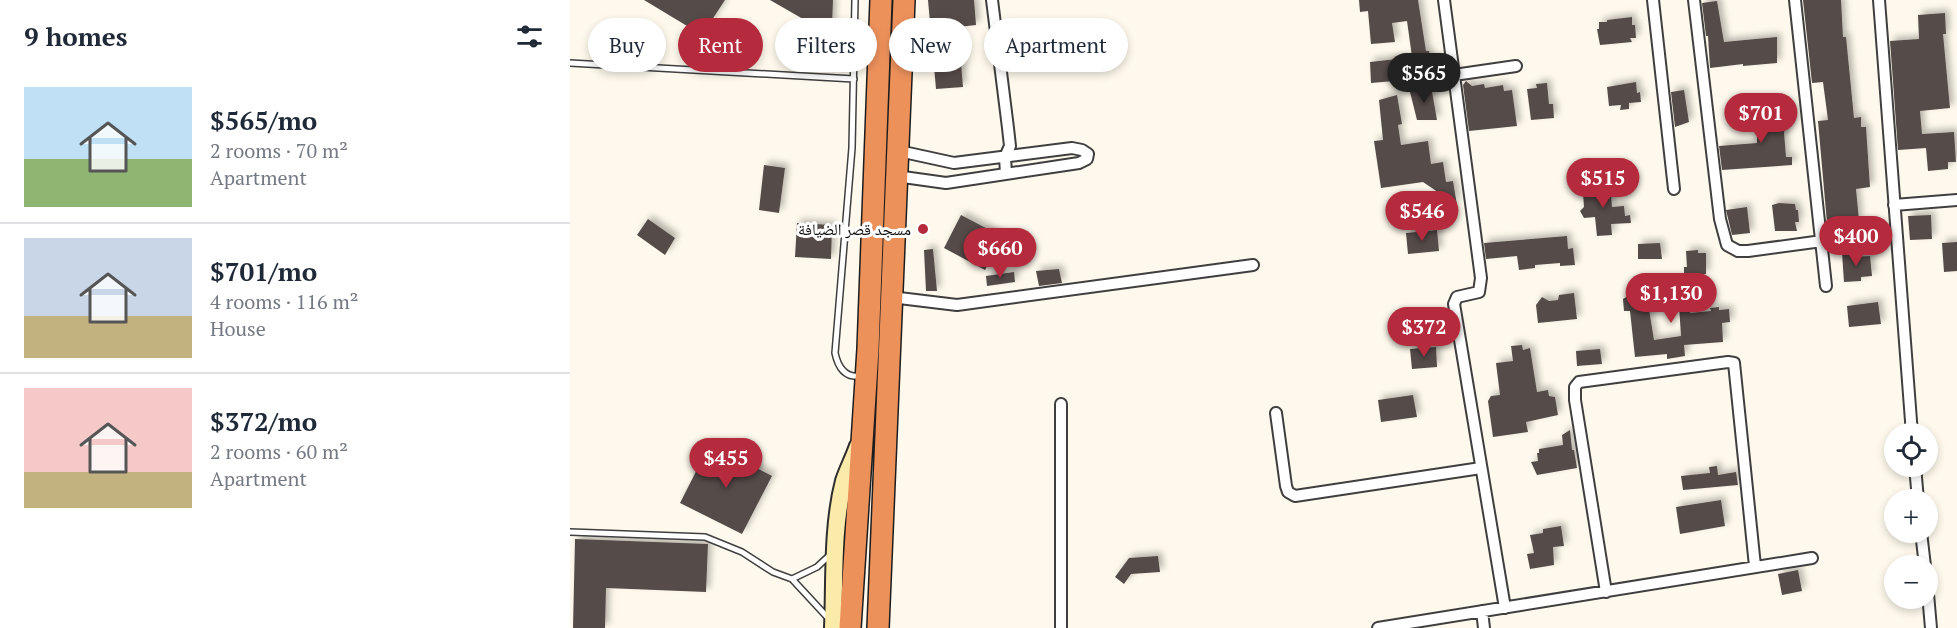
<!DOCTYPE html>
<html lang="en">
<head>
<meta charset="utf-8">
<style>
	:root { --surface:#fff; --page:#f2f2f3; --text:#1f2937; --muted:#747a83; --line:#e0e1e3; --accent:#b52b3d }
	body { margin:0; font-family:"PT Serif","Noto Naskh Arabic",serif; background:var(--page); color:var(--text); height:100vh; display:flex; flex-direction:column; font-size:22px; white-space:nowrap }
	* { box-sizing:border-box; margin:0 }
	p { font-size:20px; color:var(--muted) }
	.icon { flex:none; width:33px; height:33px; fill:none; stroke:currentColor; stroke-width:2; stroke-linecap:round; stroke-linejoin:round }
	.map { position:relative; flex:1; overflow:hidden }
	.panel { display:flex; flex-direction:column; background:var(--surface); width:570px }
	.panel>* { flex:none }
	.hud { position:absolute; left:18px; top:18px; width:570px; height:54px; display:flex; gap:12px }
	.buttons { position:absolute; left:1314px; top:423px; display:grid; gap:12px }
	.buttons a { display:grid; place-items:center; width:54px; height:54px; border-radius:50%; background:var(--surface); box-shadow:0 3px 9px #0003; font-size:30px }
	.price { position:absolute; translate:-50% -51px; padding:0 14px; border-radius:21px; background:var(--accent); color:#fff; font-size:20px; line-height:39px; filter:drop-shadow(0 2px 3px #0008) }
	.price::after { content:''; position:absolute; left:50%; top:36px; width:18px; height:14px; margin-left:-9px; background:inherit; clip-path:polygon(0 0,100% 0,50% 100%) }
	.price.current { background:#222; color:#fff }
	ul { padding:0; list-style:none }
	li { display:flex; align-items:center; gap:18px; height:150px; padding:0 24px }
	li+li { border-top:2px solid var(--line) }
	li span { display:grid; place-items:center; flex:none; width:168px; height:120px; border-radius:0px; color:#555 }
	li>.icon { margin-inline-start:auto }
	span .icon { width:72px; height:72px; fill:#fffc; stroke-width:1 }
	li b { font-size:26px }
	h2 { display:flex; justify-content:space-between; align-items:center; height:72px; padding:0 24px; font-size:26px }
	.pill { padding:0 21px; border-radius:27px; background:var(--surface); box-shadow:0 3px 9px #0003; font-size:21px; line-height:54px }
	.pill.current { background:var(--accent); color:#fff }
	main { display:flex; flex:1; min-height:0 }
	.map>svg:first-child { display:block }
</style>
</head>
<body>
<main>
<section class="panel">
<h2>9 homes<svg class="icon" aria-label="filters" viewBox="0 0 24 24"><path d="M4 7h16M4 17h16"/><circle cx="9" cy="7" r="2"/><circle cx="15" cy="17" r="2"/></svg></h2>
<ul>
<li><span style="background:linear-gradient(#bfe0f5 60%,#8fb573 0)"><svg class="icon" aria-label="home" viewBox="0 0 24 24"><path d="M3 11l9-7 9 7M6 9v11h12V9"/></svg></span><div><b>$565/mo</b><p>2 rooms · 70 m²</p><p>Apartment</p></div></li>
<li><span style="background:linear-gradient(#c9d6e8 65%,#c2b280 0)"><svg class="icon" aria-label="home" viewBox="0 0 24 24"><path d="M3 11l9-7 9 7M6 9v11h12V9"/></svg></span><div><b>$701/mo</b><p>4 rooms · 116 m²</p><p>House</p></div></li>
<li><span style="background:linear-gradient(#f6c9c9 70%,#c2b280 0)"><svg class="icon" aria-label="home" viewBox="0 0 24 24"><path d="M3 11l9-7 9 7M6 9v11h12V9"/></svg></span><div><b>$372/mo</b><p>2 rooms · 60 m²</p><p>Apartment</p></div></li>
</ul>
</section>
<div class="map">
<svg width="1387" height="628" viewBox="0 0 1387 628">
	<defs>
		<filter id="shadow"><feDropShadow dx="4" dy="-4" stdDeviation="3" flood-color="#0004"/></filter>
	</defs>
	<rect width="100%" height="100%" fill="#fef9ec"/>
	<!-- building -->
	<path fill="#544c49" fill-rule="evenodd" filter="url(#shadow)" d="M74,0H155L132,35Z
		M200,0H263L262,26L240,23Z
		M358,0H404L406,25L388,27L393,87L366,89Z
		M789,0H848L856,51H859L862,76L845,78L837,21L822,23L825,42L801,44L798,11L790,12Z
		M1233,0H1271L1273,37H1276L1284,118L1291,117V127H1296L1300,187L1286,189L1289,220L1257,223L1248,121L1258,120L1253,82L1242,83Z
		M1147,1L1154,42L1207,37V63L1173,66V64L1140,68L1138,36H1136L1132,3Z
		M1375,13L1376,34H1373L1380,108L1350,111L1352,134L1384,132L1386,162H1378V169L1358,171L1356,148L1328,150L1320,41L1349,39L1348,15Z
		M1062,17V25H1065L1066,38H1060L1062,42L1030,45L1027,29H1029V22H1037V20Z
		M827,59L828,70L823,71L824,81L801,83L800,62Z
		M896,81L902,86L914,84L915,88L933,85L934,91L942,90L947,126L899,131L893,85Z
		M1066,82L1067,93L1070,92L1071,102L1059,103V109L1050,110L1051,105L1039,106L1037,87Z
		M977,83L979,104H983L984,118L961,120L957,89L967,88L966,84Z
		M861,86L867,120H847L840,92H847V90Z
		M1114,90L1119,122L1105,127L1101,92Z
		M827,95L832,124L828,125L831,145L858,141L861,164L873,162L876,182L883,181L887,205L853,182L811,188L804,141L813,140L809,100Z
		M1220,109V119L1214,132L1216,157H1222V165L1152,170L1149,146L1187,143V111Z
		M194,165L215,168L209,213L189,210Z
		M1040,184L1042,207L1054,206L1055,216L1060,215L1061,223L1041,224L1042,235L1027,236L1025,217L1014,218L1010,211L1014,207L1013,193H1017L1019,185Z
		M1209,203L1225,204L1226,210H1228L1229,222H1225L1227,231H1205L1202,205Z
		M1177,207L1180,233L1162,235L1156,210Z
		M391,215L433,237L415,270L374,248Z
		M1361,215L1362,239L1340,240L1338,216Z
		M78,219L105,238L95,255L67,235Z
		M227,223L262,225L261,259L225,257Z
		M867,230L869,251L838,254L836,233Z
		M997,236L998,249L1003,248L1005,265L990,266V263L965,265V268L949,270L947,256L916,259L914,243Z
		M1387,242V271L1374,272L1372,243Z
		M1090,243L1092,259H1068V244Z
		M363,249L367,291H356L354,250Z
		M1128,250V253H1136V274L1114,276V267H1117L1116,251Z
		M1281,252L1282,257L1300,256L1302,276L1291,277V281L1274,282L1272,253Z
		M489,269L492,283L469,286L466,271Z
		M444,272L445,282L417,286L416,276Z
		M1114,287L1115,293L1118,294L1120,313L1141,311L1140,308L1149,307V310L1159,309L1160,322L1152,323L1153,342L1114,345L1115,356L1097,359V354L1065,357L1060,311H1054L1053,299L1064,292H1075L1082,297L1096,296L1095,291ZM1109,305L1111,336L1084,340L1079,309Z
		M1004,293L1007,319L968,323L966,305L972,297L979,301L988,300L989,295Z
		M1308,302L1311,324L1279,327L1277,306Z
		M952,345L953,350L960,348L967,392L978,390L979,396L985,397L988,415L956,422L958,432L923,437L918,401L921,396L930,395L926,363L943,361L941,346Z
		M866,347L867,367L842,369L840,349Z
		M1030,349L1032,364L1007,366L1006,351Z
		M843,395L847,417L811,422L808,400Z
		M1000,430L1002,450H1004L1007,468L967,475L961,462L968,461L967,453H969V449L993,445L992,435Z
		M140,444L202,476L172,534L110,503Z
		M1147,466L1148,475L1166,472L1168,485L1113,490L1111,476L1140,473L1139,467Z
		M1151,500L1155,526L1110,534L1106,507Z
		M991,526L994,546L983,547L984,565L960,569L957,554L964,553L960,535L973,533V529Z
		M5,539L138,544L136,592L36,588L35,628H3Z
		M588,556L590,572L561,574L554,584L545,577L559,558Z
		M1228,570L1232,591L1212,595L1208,574Z"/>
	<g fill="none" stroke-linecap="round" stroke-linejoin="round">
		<defs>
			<path id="lane" d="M285,0L282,148L265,353C268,367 275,378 290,376
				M0,63L284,79
				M0,532L135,537L172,552L203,572L222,579L259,619
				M222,579L247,567L261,554"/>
			<path id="street" d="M422,0L438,128L440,146L435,157L436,174
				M874,0L911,278L909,292L887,297L884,304L935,608
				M1083,0L1104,189
				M1124,0L1150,219L1157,245L1168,251H1178L1252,241
				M1225,0L1256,286
				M1309,0L1342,434
				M884,75L946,66
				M326,176L376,183L509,163L517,159L518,154L512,150L502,148L384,163L329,151
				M1324,205L1387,200
				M321,297L387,305L683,265
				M706,413L716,486L718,492L725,496L911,468
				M1345,466L1348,500
				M1351,532L1355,566
				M1036,592L1005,400V387L1009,382L1158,362L1164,363L1185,566
				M1358,594L1361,628
				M912,611L914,628
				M491,628V404
				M808,628L1242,558"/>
			<path id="secondary" d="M263,628C265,581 262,527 274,481C278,469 284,458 288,446"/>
			<path id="highway" d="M280,628L298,349L311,0
				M308,628L334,0"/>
		</defs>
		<!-- lane casing -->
		<use href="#lane" stroke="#3f3f3f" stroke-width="8"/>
		<!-- street casing -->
		<use href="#street" stroke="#3f3f3f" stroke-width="14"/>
		<!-- secondary casing -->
		<use href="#secondary" stroke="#2e2e2e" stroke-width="20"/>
		<!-- highway casing -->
		<use href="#highway" stroke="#1d1d1d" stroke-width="24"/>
		<!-- lane -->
		<use href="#lane" stroke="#fff" stroke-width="5"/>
		<!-- street -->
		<use href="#street" stroke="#fff" stroke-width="10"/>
		<!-- secondary -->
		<use href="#secondary" stroke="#fbebaa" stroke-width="16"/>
		<!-- highway -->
		<use href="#highway" stroke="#ed915b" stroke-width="21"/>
	</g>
	<!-- markers -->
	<circle fill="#b52b3d" stroke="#fff" stroke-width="2" cx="353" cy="229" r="6"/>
	<g text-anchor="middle" stroke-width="6" stroke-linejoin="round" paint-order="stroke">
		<!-- poi labels -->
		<g font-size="16" fill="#0c0c0c" stroke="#fff" text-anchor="end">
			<text x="341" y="235">مسجد قصر الضيافة</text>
		</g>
	</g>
</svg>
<div class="buttons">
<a><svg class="icon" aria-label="locate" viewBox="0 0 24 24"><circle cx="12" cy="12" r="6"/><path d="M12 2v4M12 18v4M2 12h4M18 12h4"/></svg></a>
<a>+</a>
<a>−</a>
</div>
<b class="price current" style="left:854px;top:104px">$565</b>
<b class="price" style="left:1191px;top:144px">$701</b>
<b class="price" style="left:1033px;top:209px">$515</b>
<b class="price" style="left:852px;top:242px">$546</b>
<b class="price" style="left:1286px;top:267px">$400</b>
<b class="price" style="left:430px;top:279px">$660</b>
<b class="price" style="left:1101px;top:324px">$1,130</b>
<b class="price" style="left:854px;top:358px">$372</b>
<b class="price" style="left:156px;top:489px">$455</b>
<div class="hud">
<a class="pill">Buy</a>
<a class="pill current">Rent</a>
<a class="pill">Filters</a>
<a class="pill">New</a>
<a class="pill">Apartment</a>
</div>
</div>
</main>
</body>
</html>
